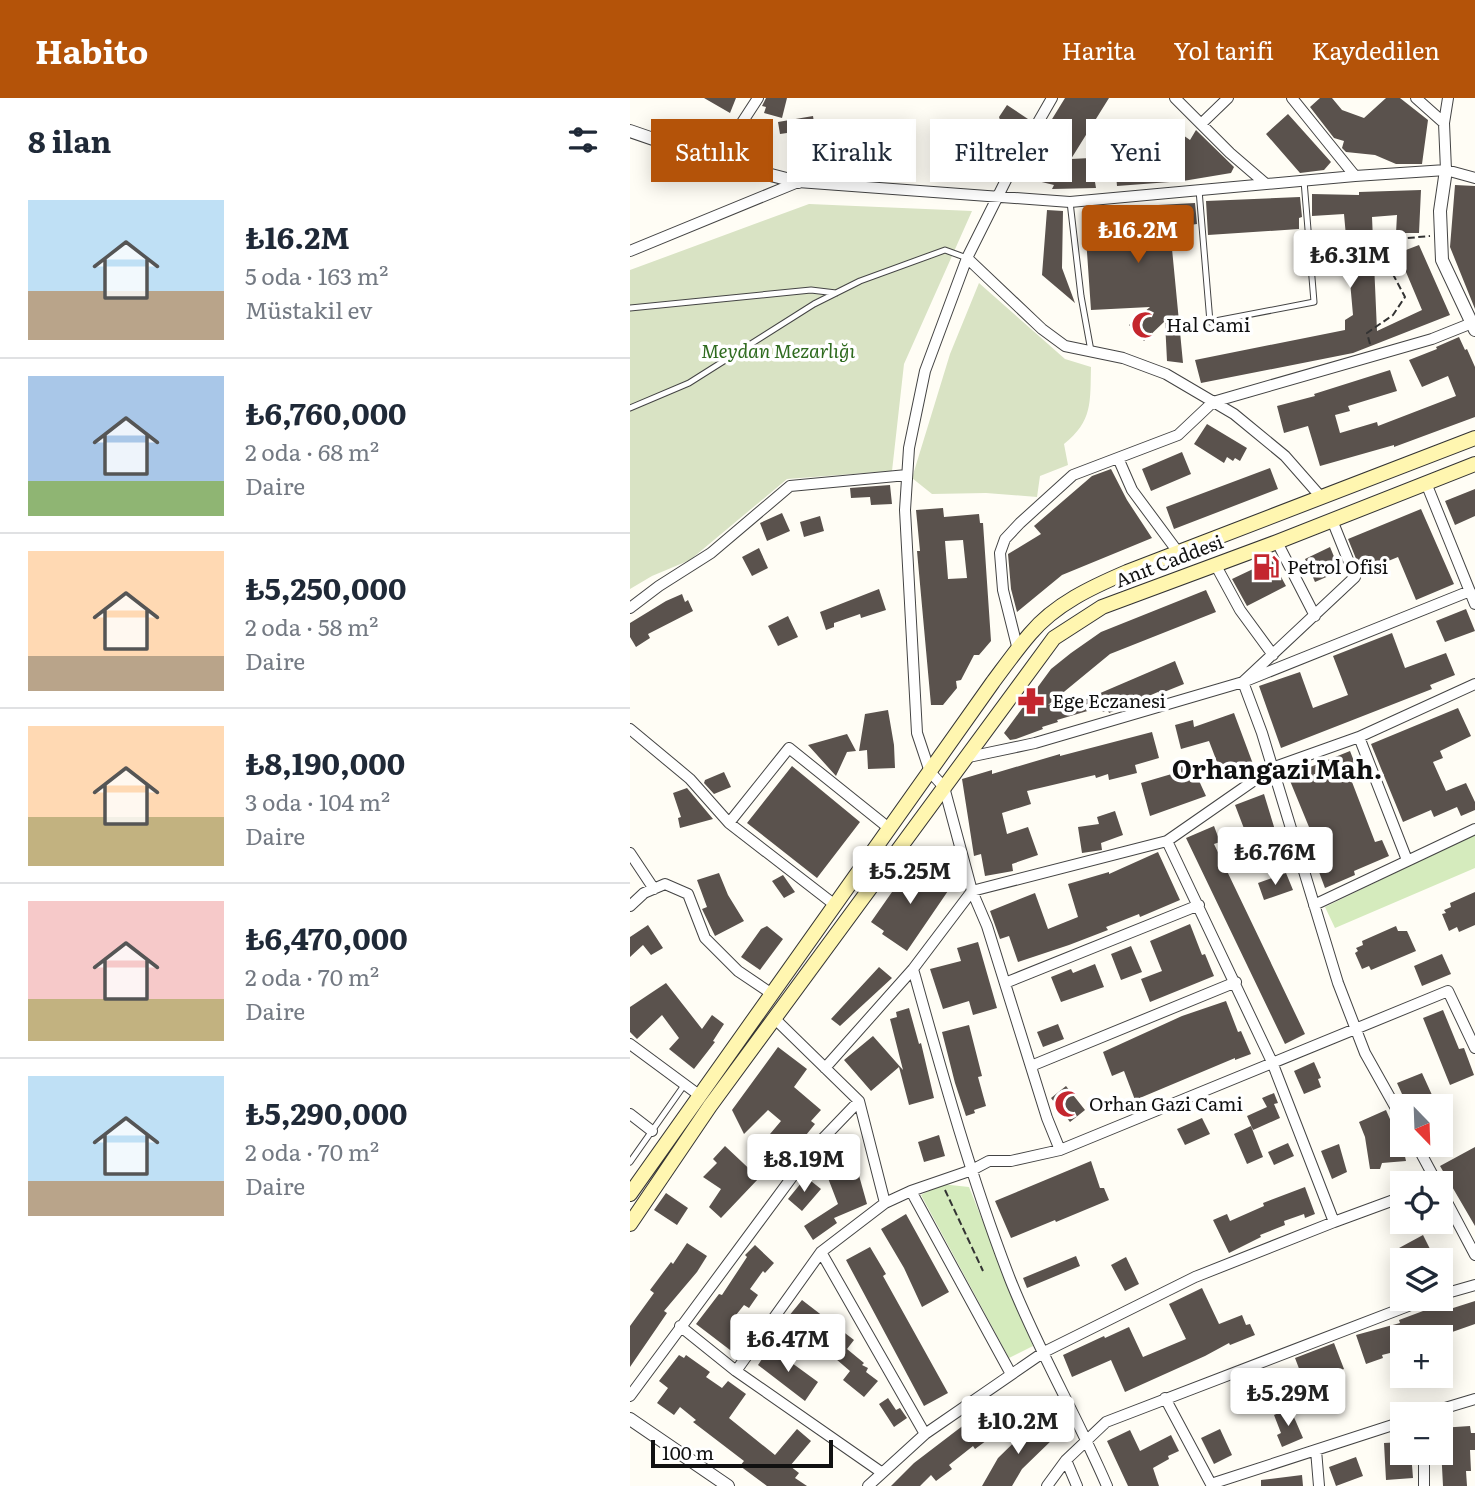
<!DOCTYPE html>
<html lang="tr">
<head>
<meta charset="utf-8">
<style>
	:root { --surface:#fff; --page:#f6f6f7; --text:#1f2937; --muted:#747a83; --line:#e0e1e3; --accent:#b45309 }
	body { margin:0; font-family:Literata,serif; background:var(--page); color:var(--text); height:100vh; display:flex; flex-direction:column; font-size:26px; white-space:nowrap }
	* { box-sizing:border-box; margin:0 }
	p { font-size:23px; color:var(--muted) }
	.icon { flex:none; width:38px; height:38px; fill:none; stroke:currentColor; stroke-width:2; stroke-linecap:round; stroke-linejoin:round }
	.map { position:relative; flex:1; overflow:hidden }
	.side { display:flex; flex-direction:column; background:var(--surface); width:630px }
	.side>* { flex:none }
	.top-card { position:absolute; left:21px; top:21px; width:665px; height:63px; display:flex; gap:14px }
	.needle { width:46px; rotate:157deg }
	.controls { position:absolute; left:760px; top:996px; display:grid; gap:14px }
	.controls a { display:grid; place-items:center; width:63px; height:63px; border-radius:0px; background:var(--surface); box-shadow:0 4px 18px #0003; font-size:35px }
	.scale { position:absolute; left:21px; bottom:18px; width:182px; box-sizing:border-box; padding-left:7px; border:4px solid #111; border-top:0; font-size:19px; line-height:24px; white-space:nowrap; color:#111; -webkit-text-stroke:5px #fff; paint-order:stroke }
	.price { position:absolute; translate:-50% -60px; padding:0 16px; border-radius:7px; background:#fff; color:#222; font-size:23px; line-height:46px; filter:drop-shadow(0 2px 4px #0008) }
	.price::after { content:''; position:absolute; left:50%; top:42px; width:21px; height:16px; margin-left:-10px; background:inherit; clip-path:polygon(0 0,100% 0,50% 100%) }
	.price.on { background:var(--accent); color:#fff }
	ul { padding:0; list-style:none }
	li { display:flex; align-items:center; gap:21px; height:175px; padding:0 28px }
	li+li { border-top:2px solid var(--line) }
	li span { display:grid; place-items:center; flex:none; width:196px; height:140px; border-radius:0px; color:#555 }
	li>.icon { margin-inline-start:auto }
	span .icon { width:84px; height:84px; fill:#fffc; stroke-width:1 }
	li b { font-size:30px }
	h2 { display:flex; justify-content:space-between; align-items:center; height:84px; padding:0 28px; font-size:30px }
	.chip { padding:0 24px; border-radius:0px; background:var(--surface); box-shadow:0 4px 18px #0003; font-size:24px; line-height:63px }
	.chip.on { background:var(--accent); color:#fff }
	header { display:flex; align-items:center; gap:42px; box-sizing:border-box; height:98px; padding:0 35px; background:var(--accent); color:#fff }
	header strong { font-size:33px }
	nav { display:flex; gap:38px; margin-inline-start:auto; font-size:24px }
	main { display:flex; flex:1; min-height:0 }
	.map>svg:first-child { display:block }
</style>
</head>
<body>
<header>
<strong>Habito</strong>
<nav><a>Harita</a><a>Yol tarifi</a><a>Kaydedilen</a></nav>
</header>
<main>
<section class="side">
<h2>8 ilan<svg class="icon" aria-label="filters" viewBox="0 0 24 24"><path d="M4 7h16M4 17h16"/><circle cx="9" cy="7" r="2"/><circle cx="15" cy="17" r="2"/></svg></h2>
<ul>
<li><span style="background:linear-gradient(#bfe0f5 65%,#b9a48a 0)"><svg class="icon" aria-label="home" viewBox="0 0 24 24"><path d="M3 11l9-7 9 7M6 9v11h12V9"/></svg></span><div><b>₺16.2M</b><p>5 oda · 163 m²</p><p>Müstakil ev</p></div></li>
<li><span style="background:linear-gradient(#a9c7e8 75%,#8fb573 0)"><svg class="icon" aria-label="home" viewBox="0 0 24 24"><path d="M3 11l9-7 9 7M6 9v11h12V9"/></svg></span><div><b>₺6,760,000</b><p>2 oda · 68 m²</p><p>Daire</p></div></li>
<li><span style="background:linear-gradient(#ffd9b3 75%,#b9a48a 0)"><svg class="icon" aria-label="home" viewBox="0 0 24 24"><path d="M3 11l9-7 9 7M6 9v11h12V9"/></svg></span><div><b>₺5,250,000</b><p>2 oda · 58 m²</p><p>Daire</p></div></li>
<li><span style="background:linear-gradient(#ffd9b3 65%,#c2b280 0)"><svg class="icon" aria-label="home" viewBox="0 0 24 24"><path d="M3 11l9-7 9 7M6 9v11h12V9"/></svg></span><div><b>₺8,190,000</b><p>3 oda · 104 m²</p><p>Daire</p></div></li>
<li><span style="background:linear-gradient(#f6c9c9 70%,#c2b280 0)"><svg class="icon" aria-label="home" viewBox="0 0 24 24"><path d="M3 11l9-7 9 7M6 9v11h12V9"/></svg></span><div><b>₺6,470,000</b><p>2 oda · 70 m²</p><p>Daire</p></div></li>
<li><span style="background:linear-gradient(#bfe0f5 75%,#b9a48a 0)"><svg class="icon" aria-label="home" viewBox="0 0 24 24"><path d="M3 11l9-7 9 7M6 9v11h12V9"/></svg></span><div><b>₺5,290,000</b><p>2 oda · 70 m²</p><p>Daire</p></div></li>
</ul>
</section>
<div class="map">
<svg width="845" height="1388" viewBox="0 0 845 1388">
	<rect width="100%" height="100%" fill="#fffdf5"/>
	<!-- green -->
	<path fill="#d5ebbd" d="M845,736V770L705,830L695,809Z
		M311,1086L339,1089L403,1248L379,1260L291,1097Z"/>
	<!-- cemetery -->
	<path fill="#d9e3c4" d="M179,106L342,113L274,266L262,373L157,381L60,462L22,478L0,491V172Z
		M349,185L435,261L461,269C460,304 463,323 434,346L438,367L410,378L407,399L356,395L302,396L282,380L320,256Z"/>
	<!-- building -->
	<path fill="#5a524d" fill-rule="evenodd" d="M74,0H106L100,15Z
		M136,0H157L152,20L134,15L136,9L132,8Z
		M435,0H479L441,61L461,60L466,90L422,91L424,87L387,78Z
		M690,0H702L712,12L734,20L756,0H770L798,22L792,66H766L745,57L716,54L712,50L714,43L704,40L680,9Z
		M377,7L398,21L376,59L367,48L368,43L361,36L371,25L369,19Z
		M658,16L701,64L694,72L670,75L636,36Z
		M183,18L185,31L150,36L148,24Z
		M566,32L604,69L601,75L553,83L487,88L484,52L505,48L506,64L530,62V56L540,51L550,35L560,42Z
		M825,87L845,88V211L820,149Z
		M791,92L789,135H766L767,117L742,119L747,233L792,212L768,155L789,147L820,217L723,255L571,285L565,262L715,232V222L723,217L714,116L682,118V96L729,97V94Z
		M670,99L672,119L669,120V131L578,137L576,103Z
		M565,105L567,126L540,130L553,265L537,263L535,223L514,243L499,227L520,209L461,212L454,111Z
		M417,112L433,113L432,170L445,205L412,177Z
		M829,239L835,252L837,251L845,269V319L764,349V347L690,368L678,328L654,335L647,308L685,298L684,296L760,272L767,293L718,308L720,313L705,317L710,335L747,324L748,328L826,298L818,278L792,289L779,262L807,251L806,249Z
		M577,326L617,350L610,363L605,360L603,363L597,359L594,365L564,346Z
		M552,354L561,376L521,393L512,371Z
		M640,370L648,391L544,431L536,409Z
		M481,371L497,402L522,440L432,477L387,514L381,491L378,456L411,436L404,428L462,378Z
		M260,387L262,406L241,407L240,399L221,400L220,390Z
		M845,391V418L825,427L815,403Z
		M313,410L314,419L349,416L350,425H353L361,543L349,557H344L331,582L326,583L327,590L313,607H301L287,453H290L286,412ZM333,442L337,480L318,481L315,443Z
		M791,411L824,486L786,502L768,459L741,470L739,464L729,468L718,441Z
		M152,415L160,433L137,443L130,425Z
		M190,418L194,433L174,439L170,424Z
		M700,449L710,473L685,484L675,461Z
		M129,450L138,470L122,478L112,459Z
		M642,462L656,488L617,508L602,481Z
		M249,491L256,512L231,520L230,516L204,525V529L196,532L190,514Z
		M576,492L586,514L480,556L418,607L453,597L454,602L545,563L554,586L529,596L528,594L479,615L478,612L473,614L471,609L427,622L428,624L412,629L413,631L386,641L380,642L374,635L421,571L441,555L471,534Z
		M52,496L55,504L58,502L63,513L18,536L20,540L6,549L0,539V525L36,503Z
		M836,511L845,533L815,544L806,523Z
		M158,518L168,539L148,548L138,528Z
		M762,535L775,570L816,555L825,577L800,587L802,591L651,650L629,588L670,574L683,610L718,597L703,558Z
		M828,610L841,638L810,653L813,660L803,664L816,693L836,685L845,704V712L831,718L827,709L804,719L801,712L773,724L741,646Z
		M258,612L264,647L265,670L238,671L237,652L229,653L235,616Z
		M604,615L623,666L592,677L579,643L551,651L545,627L563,622L564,629Z
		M522,634L529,660L505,667L507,675L479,682L478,676L466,680L465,677L397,693L401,706L372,715L377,736L398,729L408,757L382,766L383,773L355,778L351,756L344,758L332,681L362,672V676L430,656V658Z
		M217,636L226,653L217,654L206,678L178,647Z
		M720,653L731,681L722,684L745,744L752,742L759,758L724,773L725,777L695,790L686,766L693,763L658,678Z
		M560,663L576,698L520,718L511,685L545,675L543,670Z
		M162,668L230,724L187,780L117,725Z
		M94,674L101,689L84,696L74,685L75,682Z
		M57,690L83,721L50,730L48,720L51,719L43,695Z
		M634,696L645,732L618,741L605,707Z
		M485,713L493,737L471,745L472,752L452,755L448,729L469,726L467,719Z
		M584,728L590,744L584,746L675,936L655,946L556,740Z
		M528,754L550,802L510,819L509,816L476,829L478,832L439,847L388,864L379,838L370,841L360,813L405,795L418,831L448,819L438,786L479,774V776Z
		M283,764L320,790L277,853L252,836L254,833L241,824Z
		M89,775L98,797L114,823L85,838L72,811L77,809L67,782Z
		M656,775L663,792L634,802L628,785Z
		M153,777L165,794L154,800L142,783Z
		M845,794V827L829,834L827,829L819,833L812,816L816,815L814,812L821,809L820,805Z
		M560,826L572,857L575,856L584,878L520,904L511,881L532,873L520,843Z
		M18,827L33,850L21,857L13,847L0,859V839Z
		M137,828L153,841L130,872L111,859L131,831Z
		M766,828L768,833H777L786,853L741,872L739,868L732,871L725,855L728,853L726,850L733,847L732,843Z
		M348,844L367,910L343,917L339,903L313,911L300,871L331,863L327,850Z
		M501,848L512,874L491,882L481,856Z
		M812,856L821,876L792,888L784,868Z
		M465,866L474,889L431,904L421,879L441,871L443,875Z
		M249,869L262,880L210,928L201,921Z
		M36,885L72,931L82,917L94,926L83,943L85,944L64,971L39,951L49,940L32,917L7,941L0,934V909Z
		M596,903L608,934L611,933L621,956L605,962V960L505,1002L494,973L482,978L473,954L552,918Z
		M279,910L289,946L291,945L304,1000L279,1007L269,969L241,993L214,962L243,938L273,972L260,921L267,919L266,914Z
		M813,912L829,951L834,950L844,977L820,987L793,920Z
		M428,926L434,941L413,949L407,934Z
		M339,927L352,978L348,979L356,1008L344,1012L345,1015L336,1018L325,985L312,934Z
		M148,949L177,971L164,989L191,1012L181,1023L185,1026L172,1042L169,1039L147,1065L129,1049L151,1023L138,1012L114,1036L102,1012Z
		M684,964L691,980L688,981L691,989L674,996L664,973Z
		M792,975L802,997L777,1007L767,985Z
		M436,988L455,1012L440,1024L421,1000Z
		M644,995L648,1005L644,1006L650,1020L623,1032L617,1018L637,1009L632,1000Z
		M756,1012L767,1037L770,1036L776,1063L752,1065L750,1071H740L735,1039L729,1024Z
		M572,1020L580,1036L555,1047L547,1031Z
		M621,1028L633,1059L617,1066L604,1036Z
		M309,1037L315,1058L294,1064L288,1044Z
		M658,1045L664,1058L644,1067L638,1054Z
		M709,1046L717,1074L702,1081L691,1053Z
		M95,1048L129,1080L91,1120L79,1109L91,1091L73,1079L87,1065L83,1061Z
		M221,1049L237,1106L204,1120L207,1125L183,1142L174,1128L208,1106L191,1062Z
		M845,1049V1128L810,1068Z
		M461,1063L470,1090H474L479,1102L426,1124L425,1122L381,1140L365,1103Z
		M176,1079L191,1091L172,1113L158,1101Z
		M675,1089L685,1116L675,1120L674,1116L654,1123L655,1127L630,1137L631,1139L599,1155L583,1122L597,1116L600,1123L634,1108L633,1105Z
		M36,1095L58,1110L47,1127L24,1112Z
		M276,1116L319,1194L292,1209L274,1170L251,1131Z
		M793,1137L803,1157L793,1162H776L769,1150Z
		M57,1145L77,1158L67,1174L34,1213L37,1215L0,1269V1228L24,1195L20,1192L41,1164L43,1166Z
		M125,1147L144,1165L135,1175L133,1173L120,1191L128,1197L119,1210L114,1207L102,1222L119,1235L104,1255L66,1226L89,1196L92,1197L117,1159L115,1157Z
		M240,1149L256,1176L253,1178L318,1295L294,1308L216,1162Z
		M446,1158L450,1168L397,1190L393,1180Z
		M496,1159L509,1186L495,1193L481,1167Z
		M572,1190L589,1226L612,1217L616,1227L620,1226L625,1237L600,1247L599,1245L575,1258L495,1294L481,1262L442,1279L433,1257L474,1238L475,1240L499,1229L513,1259L556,1241L539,1206Z
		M172,1202L224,1242L217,1251L234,1265L232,1267L238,1270L236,1274L248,1283L234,1299L213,1282L220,1273L179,1238L173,1246H169L149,1230Z
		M845,1203V1226L808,1239H772V1252L752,1257L753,1260L736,1266L726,1237L770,1225L769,1222L817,1204L820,1211Z
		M704,1245L714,1271L690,1280L692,1283L676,1289L665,1260Z
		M140,1249L188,1284L175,1303L128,1267Z
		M49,1257L54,1260L56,1257L80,1274L76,1279L92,1290L98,1283L116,1296L99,1320L145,1357L167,1331L181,1343L160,1368L169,1375L165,1380L177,1388H137L110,1368L114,1363L63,1324L66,1322L50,1309L44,1317L27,1305L38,1290L29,1283Z
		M258,1300L266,1312L270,1310L277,1320L264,1329L249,1306Z
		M356,1310L372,1331L345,1351L343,1348L319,1367L322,1371L306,1383L301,1377L290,1388H261L284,1365Z
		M660,1310L673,1340L652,1349L647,1337L651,1335L644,1317Z
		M406,1323L424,1340L392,1371L382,1388H352L368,1360Z
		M840,1328L841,1335H845V1352H840L841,1373H836L837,1388H813L810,1330Z
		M590,1331L602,1357L584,1366L571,1340Z
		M500,1332L510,1353L541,1337L549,1353L538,1358L539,1361L523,1370L529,1388H498L477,1343Z
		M772,1344V1354H781L783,1380L756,1382L754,1345Z
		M726,1359L733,1378L706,1388L699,1369Z
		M672,1377L673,1388H631V1382Z"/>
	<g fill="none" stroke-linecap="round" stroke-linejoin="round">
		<defs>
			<path id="service" d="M569,92L580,224L684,204L674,83
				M440,104L451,198L461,253
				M0,210L181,192L206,195
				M0,310L59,285L184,206L230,183L315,152L337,160
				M0,1064L55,986"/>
			<path id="minor" d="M422,0L383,68L337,160L295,273L279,350L275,412L287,635L300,674L314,689L342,793L357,828L417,1020L430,1052
				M545,0L600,55L636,86
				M662,0L725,78
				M786,0L814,25
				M571,26L598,0
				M87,63L128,0
				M816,72L814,25L818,0
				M0,153L168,84L440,104L725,78L816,72L845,80
				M337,160L412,231L435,248L493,260L536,276L604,316L655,358L691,399
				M488,360L502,392L548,454
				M796,385L845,506
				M647,444L685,518
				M585,466L610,512L643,557
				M0,510L29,488L81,455L160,388L277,377
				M388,552L373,492L370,455L375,441L390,425L443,377L548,337L583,304L802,241L842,225
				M0,631L60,681L99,725
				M334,660L405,645L613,584L725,479L702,422
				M537,743L642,964L704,1124L772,1099
				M0,755L24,791
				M777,762L729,639L845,586
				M205,807L99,725L159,650L260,731
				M684,807L845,731
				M0,808L14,795L35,786L58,796L75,840L108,873L142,896
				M283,871C312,975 341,1080 380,1181C408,1252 447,1318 477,1388
				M375,885L569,807
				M144,920L229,1003L255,1105
				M0,946L69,997
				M401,968L606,884
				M195,970L283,871L342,793L537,743L642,670L729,639
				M0,1016L22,1033
				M772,1021L735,955L708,885L632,635L613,584L840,493
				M786,1046L807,1085
				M810,1091L845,1157
				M281,1093L381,1276
				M191,1154L295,1336
				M810,1197L845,1187
				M50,1228L106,1273L251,1374
				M106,1273L191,1154L255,1105L281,1093L342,1072L359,1063H381L430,1052L818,893L845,950
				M0,1298L182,1052L229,1003
				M535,1300L581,1386L772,1324
				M795,1316L845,1301
				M686,1352L689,1388
				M436,1362L447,1388
				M238,1388L295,1336L414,1254L565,1179L704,1124
				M417,1388L436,1362L476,1324L799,1200
				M794,1388V1354"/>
			<path id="tertiary" d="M0,33L87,63L168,84
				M816,72L810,113L812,162L845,232
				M0,1321L98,1388"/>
			<path id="secondary" d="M0,1096L363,584C375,568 387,551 400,536C425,506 462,489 497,474L845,340
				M0,1126L80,1008L424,540L472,509L647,444L845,366"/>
		</defs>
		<!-- service casing -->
		<use href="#service" stroke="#444" stroke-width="7"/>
		<!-- minor casing -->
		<use href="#minor" stroke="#444" stroke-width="12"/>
		<!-- tertiary casing -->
		<use href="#tertiary" stroke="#444" stroke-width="14"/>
		<!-- secondary casing -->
		<use href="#secondary" stroke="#333" stroke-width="16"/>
		<!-- path -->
		<path stroke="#333" stroke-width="2" stroke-dasharray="7 3.5" stroke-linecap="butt" d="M740,246L737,235L763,217L775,199L757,165V142L800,138
			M315,1092L353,1173"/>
		<!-- service -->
		<use href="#service" stroke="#fff" stroke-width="5"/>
		<!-- minor -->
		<use href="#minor" stroke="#fff" stroke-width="10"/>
		<!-- tertiary -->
		<use href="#tertiary" stroke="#fff" stroke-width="12"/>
		<!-- secondary -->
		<use href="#secondary" stroke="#fff6b0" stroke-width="14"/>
	</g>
	<!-- icons -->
	<defs>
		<symbol id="mosque-bare" viewBox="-9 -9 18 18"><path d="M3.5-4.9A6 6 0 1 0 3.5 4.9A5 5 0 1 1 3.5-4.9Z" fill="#c4262e" stroke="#fff" stroke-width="2.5" paint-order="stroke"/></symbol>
		<symbol id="fuel-bare" viewBox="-9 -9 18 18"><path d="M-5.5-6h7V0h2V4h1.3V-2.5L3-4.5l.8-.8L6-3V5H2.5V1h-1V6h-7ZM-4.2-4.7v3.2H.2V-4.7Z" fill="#c4262e" stroke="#fff" stroke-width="2.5" paint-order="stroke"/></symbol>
		<symbol id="pharmacy-bare" viewBox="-9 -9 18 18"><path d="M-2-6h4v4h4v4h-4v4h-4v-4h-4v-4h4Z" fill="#c4262e" stroke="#fff" stroke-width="2.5" paint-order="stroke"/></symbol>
	</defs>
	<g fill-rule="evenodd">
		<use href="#mosque-bare" x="496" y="208" width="38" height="38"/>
		<use href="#fuel-bare" x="617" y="450" width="38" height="38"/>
		<use href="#pharmacy-bare" x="382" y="584" width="38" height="38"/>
		<use href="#mosque-bare" x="419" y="987" width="38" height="38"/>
	</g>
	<g text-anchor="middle" stroke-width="7" stroke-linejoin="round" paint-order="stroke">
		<!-- poi labels -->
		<g font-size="19" fill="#111" stroke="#fff" text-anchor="start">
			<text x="536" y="234">Hal Cami</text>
			<text x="657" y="476">Petrol Ofisi</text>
			<text x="422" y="610">Ege Eczanesi</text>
			<text x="459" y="1013">Orhan Gazi Cami</text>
		</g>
		<!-- park labels -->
		<g font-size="19" font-style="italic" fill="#2f6b1f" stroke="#fff">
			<text x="148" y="260">Meydan Mezarlığı</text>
		</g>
		<!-- street labels -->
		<g font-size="19" fill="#111" stroke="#fff">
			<text transform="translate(539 463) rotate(-21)" y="7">Anıt Caddesi</text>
		</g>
		<!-- district labels -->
		<g font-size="26" font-weight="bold" fill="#111" stroke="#fff">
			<text x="647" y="681">Orhangazi Mah.</text>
		</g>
	</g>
</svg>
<div class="controls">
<a><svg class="needle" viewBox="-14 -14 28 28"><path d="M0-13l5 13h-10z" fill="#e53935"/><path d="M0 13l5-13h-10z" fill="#747a83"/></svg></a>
<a><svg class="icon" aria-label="locate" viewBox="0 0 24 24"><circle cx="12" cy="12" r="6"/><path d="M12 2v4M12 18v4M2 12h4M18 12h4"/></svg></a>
<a><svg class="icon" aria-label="layers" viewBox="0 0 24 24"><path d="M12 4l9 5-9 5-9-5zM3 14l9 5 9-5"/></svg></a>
<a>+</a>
<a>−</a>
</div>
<div class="scale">100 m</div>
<b class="price on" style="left:508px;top:167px">₺16.2M</b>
<b class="price" style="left:720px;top:192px">₺6.31M</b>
<b class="price" style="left:645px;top:789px">₺6.76M</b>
<b class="price" style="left:280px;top:808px">₺5.25M</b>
<b class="price" style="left:174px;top:1096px">₺8.19M</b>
<b class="price" style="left:158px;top:1276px">₺6.47M</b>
<b class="price" style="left:658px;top:1330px">₺5.29M</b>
<b class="price" style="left:388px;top:1358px">₺10.2M</b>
<div class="top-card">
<a class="chip on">Satılık</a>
<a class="chip">Kiralık</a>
<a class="chip">Filtreler</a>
<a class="chip">Yeni</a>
</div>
</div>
</main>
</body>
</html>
